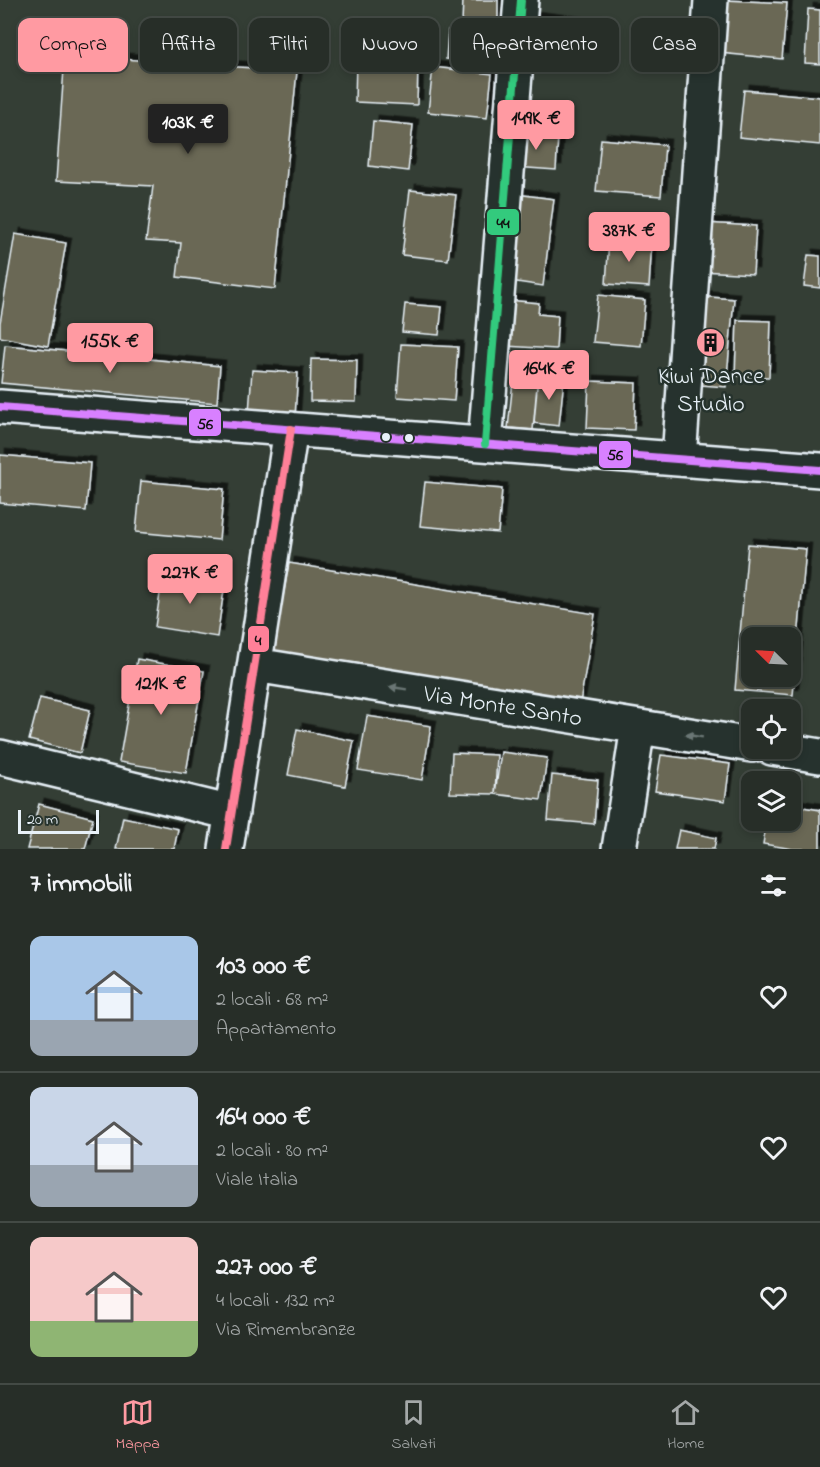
<!DOCTYPE html>
<html lang="it">
<head>
<meta charset="utf-8">
<style>
	:root { --surface:#272e28; --page:#333a34; --text:#f1f3f6; --muted:#a4a8a8; --line:#434a45; --accent:#ff9aa2 }
	body { margin:0; font-family:"Indie Flower",sans-serif; background:var(--page); color:var(--text); height:100vh; display:flex; flex-direction:column; font-size:22px; white-space:nowrap }
	* { box-sizing:border-box; margin:0 }
	p { font-size:20px; color:var(--muted) }
	.icon { flex:none; width:33px; height:33px; fill:none; stroke:currentColor; stroke-width:2; stroke-linecap:round; stroke-linejoin:round }
	.map { position:relative; height:849px; overflow:hidden }
	.side { display:flex; flex-direction:column; background:var(--surface); flex:1 }
	.side>* { flex:none }
	.banner { position:absolute; left:18px; top:18px; width:784px; height:54px; display:flex; gap:12px }
	.needle { width:39px; rotate:294deg }
	.tools { position:absolute; left:741px; top:627px; display:grid; gap:12px }
	.tools a { display:grid; place-items:center; width:60px; height:60px; border-radius:12px; background:var(--surface); box-shadow:0 3px 9px #0003,0 0 0 2px var(--line); font-size:30px }
	.scale { position:absolute; left:18px; bottom:15px; width:81px; box-sizing:border-box; padding-left:6px; border:3px solid #e8f1f8; border-top:0; font-size:16px; line-height:21px; white-space:nowrap; color:#e8f1f8; -webkit-text-stroke:4px #26332d; paint-order:stroke }
	.price { position:absolute; translate:-50% -51px; padding:0 14px; border-radius:6px; background:var(--accent); color:#111; font-size:20px; line-height:39px; filter:drop-shadow(0 2px 3px #0008) }
	.price::after { content:''; position:absolute; left:50%; top:36px; width:18px; height:14px; margin-left:-9px; background:inherit; clip-path:polygon(0 0,100% 0,50% 100%) }
	.price.on { background:#222; color:#fff }
	ul { padding:0; list-style:none }
	li { display:flex; align-items:center; gap:18px; height:150px; padding:0 30px }
	li+li { border-top:2px solid var(--line) }
	li span { display:grid; place-items:center; flex:none; width:168px; height:120px; border-radius:12px; color:#555 }
	li>.icon { margin-inline-start:auto }
	span .icon { width:72px; height:72px; fill:#fffc; stroke-width:1 }
	li b { font-size:26px }
	h2 { display:flex; justify-content:space-between; align-items:center; height:72px; padding:0 30px; font-size:26px }
	.chip { padding:0 21px; border-radius:12px; background:var(--surface); box-shadow:0 3px 9px #0003,0 0 0 2px var(--line); font-size:21px; line-height:54px }
	.chip.on { background:var(--accent); color:#111 }
	.tab-bar { display:flex; justify-content:space-around; align-items:center; height:84px; border-top:2px solid var(--line); background:var(--surface); font-size:16px; color:var(--muted) }
	.tab-bar a { display:grid; justify-items:center; gap:3px }
	.tab-bar .on { color:var(--accent) }
	.map>svg:first-child { display:block }
</style>
</head>
<body>
<div class="map">
<svg width="820" height="849" viewBox="0 0 820 849">
	<defs>
		<filter id="shadow"><feDropShadow dx="5.5" dy="-5.5" stdDeviation="0" flood-color="#0009"/></filter>
	</defs>
	<rect width="100%" height="100%" fill="#343e35"/>
	<filter id="ink" filterUnits="userSpaceOnUse"><feTurbulence type="fractalNoise" baseFrequency=".0167" numOctaves="2"/><feDisplacementMap in="SourceGraphic" scale="12" xChannelSelector="R" yChannelSelector="G"/><feConvolveMatrix kernelMatrix="1 2 1 2 8 2 1 2 1" color-interpolation-filters="sRGB"/></filter>
	<g filter="url(#ink)">
		<!-- building -->
		<path fill="#6a6854" stroke="#e8f1f8" stroke-width="1.5" fill-rule="evenodd" filter="url(#shadow)" d="M463,0H498V25L462,23Z
			M725,0L787,3L782,59L719,53Z
			M808,9L820,10V64L805,63Z
			M532,17L587,24L582,68L526,62Z
			M640,28L684,31L681,70L637,67Z
			M448,30L491,34L488,62L446,59Z
			M65,55L297,71L275,289L177,277L181,243L146,241L153,186L56,181Z
			M356,61L418,64L417,105L355,102Z
			M433,67L492,74L487,118L428,112Z
			M744,90L820,97V145L739,137Z
			M373,121L413,125L408,171L369,166Z
			M517,132L558,135L556,170L514,167Z
			M601,139L665,145L661,196L596,191Z
			M410,190L456,195L448,260L402,255Z
			M516,194L554,199L543,286L504,280Z
			M704,223L756,226L753,274L701,271Z
			M15,234L66,243L48,346L0,337V323Z
			M609,239L652,242L649,287L606,284Z
			M808,255L820,256V288L804,286Z
			M598,295L645,300L641,346L593,342Z
			M697,296L734,299L726,387L688,384Z
			M508,300L539,303L538,314L558,316L556,349L505,346Z
			M405,304L442,307L439,335L402,332Z
			M737,320L771,321L769,377L735,376Z
			M401,344L458,347L454,401L397,397Z
			M5,345L220,366L217,403L1,383Z
			M311,359L357,360L356,402L310,401Z
			M252,370L298,373L295,416L249,413Z
			M514,372L538,375L533,430L508,428Z
			M538,376L564,379L559,426L534,423Z
			M589,381L636,383L634,430L587,428Z
			M0,455L90,463L86,511L0,503Z
			M141,481L224,489L219,540L136,532Z
			M425,482L502,489L498,533L420,526Z
			M748,544L806,549L793,695L735,690ZM752,638H790V676H752Z
			M289,563L595,614L580,703L273,652Z
			M163,574L225,583L217,637L155,627Z
			M137,659L204,671L186,773L119,762Z
			M40,698L90,710L80,753L29,740Z
			M367,716L431,726L422,780L358,770Z
			M297,729L354,741L345,786L288,775Z
			M501,752L547,758L541,800L495,794Z
			M452,753L497,755L495,794L450,793Z
			M661,755L730,764L725,801L655,791Z
			M552,775L598,780L594,824L548,820Z
			M39,804L93,818L85,849H27Z
			M790,805L820,810V849H793L763,844L767,820H790Z
			M123,817L178,829L174,849H116Z
			M679,830L716,838L714,849H675Z"/>
		<g fill="none" stroke-linecap="round" stroke-linejoin="round">
			<defs>
				<path id="minor" d="M0,407L820,470
					M485,444L521,0
					M679,459L711,0
					M255,665L752,745
					M772,748L820,756
					M0,757L232,813
					M226,849L291,429
					M619,849L638,727"/>
			</defs>
			<!-- minor casing -->
			<use href="#minor" stroke="#e8f1f8" stroke-width="38"/>
			<!-- minor -->
			<use href="#minor" stroke="#26332d" stroke-width="33"/>
			<defs>
				<path id="bus-1" d="M0,407L820,470"/>
				<path id="bus-2" d="M485,444L521,0"/>
				<path id="bus-3" d="M226,849L291,429"/>
			</defs>
			<!-- bus-1 casing -->
			<use href="#bus-1" stroke="#26332d" stroke-width="12"/>
			<!-- bus-2 casing -->
			<use href="#bus-2" stroke="#26332d" stroke-width="12"/>
			<!-- bus-3 casing -->
			<use href="#bus-3" stroke="#26332d" stroke-width="12"/>
			<!-- bus-1 -->
			<use href="#bus-1" stroke="#d880ff" stroke-width="8"/>
			<!-- bus-2 -->
			<use href="#bus-2" stroke="#33ca7d" stroke-width="8"/>
			<!-- bus-3 -->
			<use href="#bus-3" stroke="#ff8098" stroke-width="8"/>
		</g>
		<!-- one-way arrows -->
		<defs><path id="oneway-solid" d="M-6-.8H1V-3.2L6.5 0L1 3.2V.8H-6Z" transform="scale(1.5)"/></defs>
		<g fill="#6a7674">
			<use href="#oneway-solid" transform="translate(398 688) rotate(-171)"/>
			<use href="#oneway-solid" transform="translate(694 736) rotate(-171)"/>
		</g>
	</g>
	<!-- icons -->
	<defs>
		<symbol id="building-disc" viewBox="-11 -11 22 22"><circle r="9.5" fill="#ff9aa2" stroke="#26332d"/><path d="M-4-6H4V6H1V3H-1V6H-4ZM-2.5-4.3h1.7v1.8h-1.7ZM.8-4.3h1.7v1.8H.8ZM-2.5-1h1.7V.8h-1.7ZM.8-1h1.7V.8H.8Z" fill="#111"/></symbol>
	</defs>
	<g fill-rule="evenodd">
		<use href="#building-disc" x="694" y="326" width="33" height="33"/>
	</g>
	<!-- markers -->
	<g fill="#e8f1f8" stroke="#26332d" stroke-width="2">
		<circle cx="386" cy="437" r="5"/>
		<circle cx="409" cy="438" r="5"/>
	</g>
	<g text-anchor="middle" stroke-width="5" stroke-linejoin="round" paint-order="stroke">
		<!-- poi labels -->
		<g font-size="24" fill="#e8f1f8" stroke="#26332d">
			<text x="711" y="383">Kiwi Dance<tspan x="711" dy="28">Studio</tspan></text>
		</g>
		<!-- street labels -->
		<g font-size="24" fill="#e8f1f8" stroke="#26332d">
			<text transform="translate(503 705) rotate(9)" y="8">Via Monte Santo</text>
		</g>
	</g>
	<g stroke="#26332d" stroke-width="2">
		<rect x="486" y="208" width="34" height="28" rx="6" fill="#33ca7d"/>
		<rect x="188" y="408" width="34" height="29" rx="6" fill="#d880ff"/>
		<rect x="598" y="440" width="34" height="29" rx="6" fill="#d880ff"/>
		<rect x="247" y="625" width="23" height="28" rx="6" fill="#ff8098"/>
	</g>
	<g font-size="16" text-anchor="middle" font-weight="bold" fill="#111">
		<text x="503" y="228">44</text>
		<text x="205" y="429">56</text>
		<text x="615" y="460">56</text>
		<text x="258" y="645">4</text>
	</g>
</svg>
<div class="tools">
<a><svg class="needle" viewBox="-14 -14 28 28"><path d="M0-13l5 13h-10z" fill="#e53935"/><path d="M0 13l5-13h-10z" fill="#a4a8a8"/></svg></a>
<a><svg class="icon" aria-label="locate" viewBox="0 0 24 24"><circle cx="12" cy="12" r="6"/><path d="M12 2v4M12 18v4M2 12h4M18 12h4"/></svg></a>
<a><svg class="icon" aria-label="layers" viewBox="0 0 24 24"><path d="M12 4l9 5-9 5-9-5zM3 14l9 5 9-5"/></svg></a>
</div>
<div class="scale">20 m</div>
<b class="price" style="left:536px;top:151px">149K €</b>
<b class="price on" style="left:188px;top:155px">103K €</b>
<b class="price" style="left:629px;top:263px">387K €</b>
<b class="price" style="left:110px;top:374px">155K €</b>
<b class="price" style="left:549px;top:401px">164K €</b>
<b class="price" style="left:190px;top:605px">227K €</b>
<b class="price" style="left:161px;top:716px">121K €</b>
<div class="banner">
<a class="chip on">Compra</a>
<a class="chip">Affitta</a>
<a class="chip">Filtri</a>
<a class="chip">Nuovo</a>
<a class="chip">Appartamento</a>
<a class="chip">Casa</a>
</div>
</div>
<section class="side">
<h2>7 immobili<svg class="icon" aria-label="filters" viewBox="0 0 24 24"><path d="M4 7h16M4 17h16"/><circle cx="9" cy="7" r="2"/><circle cx="15" cy="17" r="2"/></svg></h2>
<ul>
<li><span style="background:linear-gradient(#a9c7e8 70%,#9aa5b1 0)"><svg class="icon" aria-label="home" viewBox="0 0 24 24"><path d="M3 11l9-7 9 7M6 9v11h12V9"/></svg></span><div><b>103 000 €</b><p>2 locali · 68 m²</p><p>Appartamento</p></div><svg class="icon" aria-label="heart" viewBox="0 0 24 24"><path d="M12 20l-8-8c-3-5 5-10 8-4 3-6 11-1 8 4z"/></svg></li>
<li><span style="background:linear-gradient(#c9d6e8 65%,#9aa5b1 0)"><svg class="icon" aria-label="home" viewBox="0 0 24 24"><path d="M3 11l9-7 9 7M6 9v11h12V9"/></svg></span><div><b>164 000 €</b><p>2 locali · 80 m²</p><p>Viale Italia</p></div><svg class="icon" aria-label="heart" viewBox="0 0 24 24"><path d="M12 20l-8-8c-3-5 5-10 8-4 3-6 11-1 8 4z"/></svg></li>
<li><span style="background:linear-gradient(#f6c9c9 70%,#8fb573 0)"><svg class="icon" aria-label="home" viewBox="0 0 24 24"><path d="M3 11l9-7 9 7M6 9v11h12V9"/></svg></span><div><b>227 000 €</b><p>4 locali · 132 m²</p><p>Via Rimembranze</p></div><svg class="icon" aria-label="heart" viewBox="0 0 24 24"><path d="M12 20l-8-8c-3-5 5-10 8-4 3-6 11-1 8 4z"/></svg></li>
</ul>
</section>
<nav class="tab-bar">
<a class="on"><svg class="icon" aria-label="map" viewBox="0 0 24 24"><path d="M3 6l6-2 6 2 6-2v14l-6 2-6-2-6 2zM9 4v14M15 6v14"/></svg>Mappa</a>
<a><svg class="icon" aria-label="saved" viewBox="0 0 24 24"><path d="M7 4h10v16l-5-4-5 4z"/></svg>Salvati</a>
<a><svg class="icon" aria-label="home" viewBox="0 0 24 24"><path d="M3 11l9-7 9 7M6 9v11h12V9"/></svg>Home</a>
</nav>
</body>
</html>
